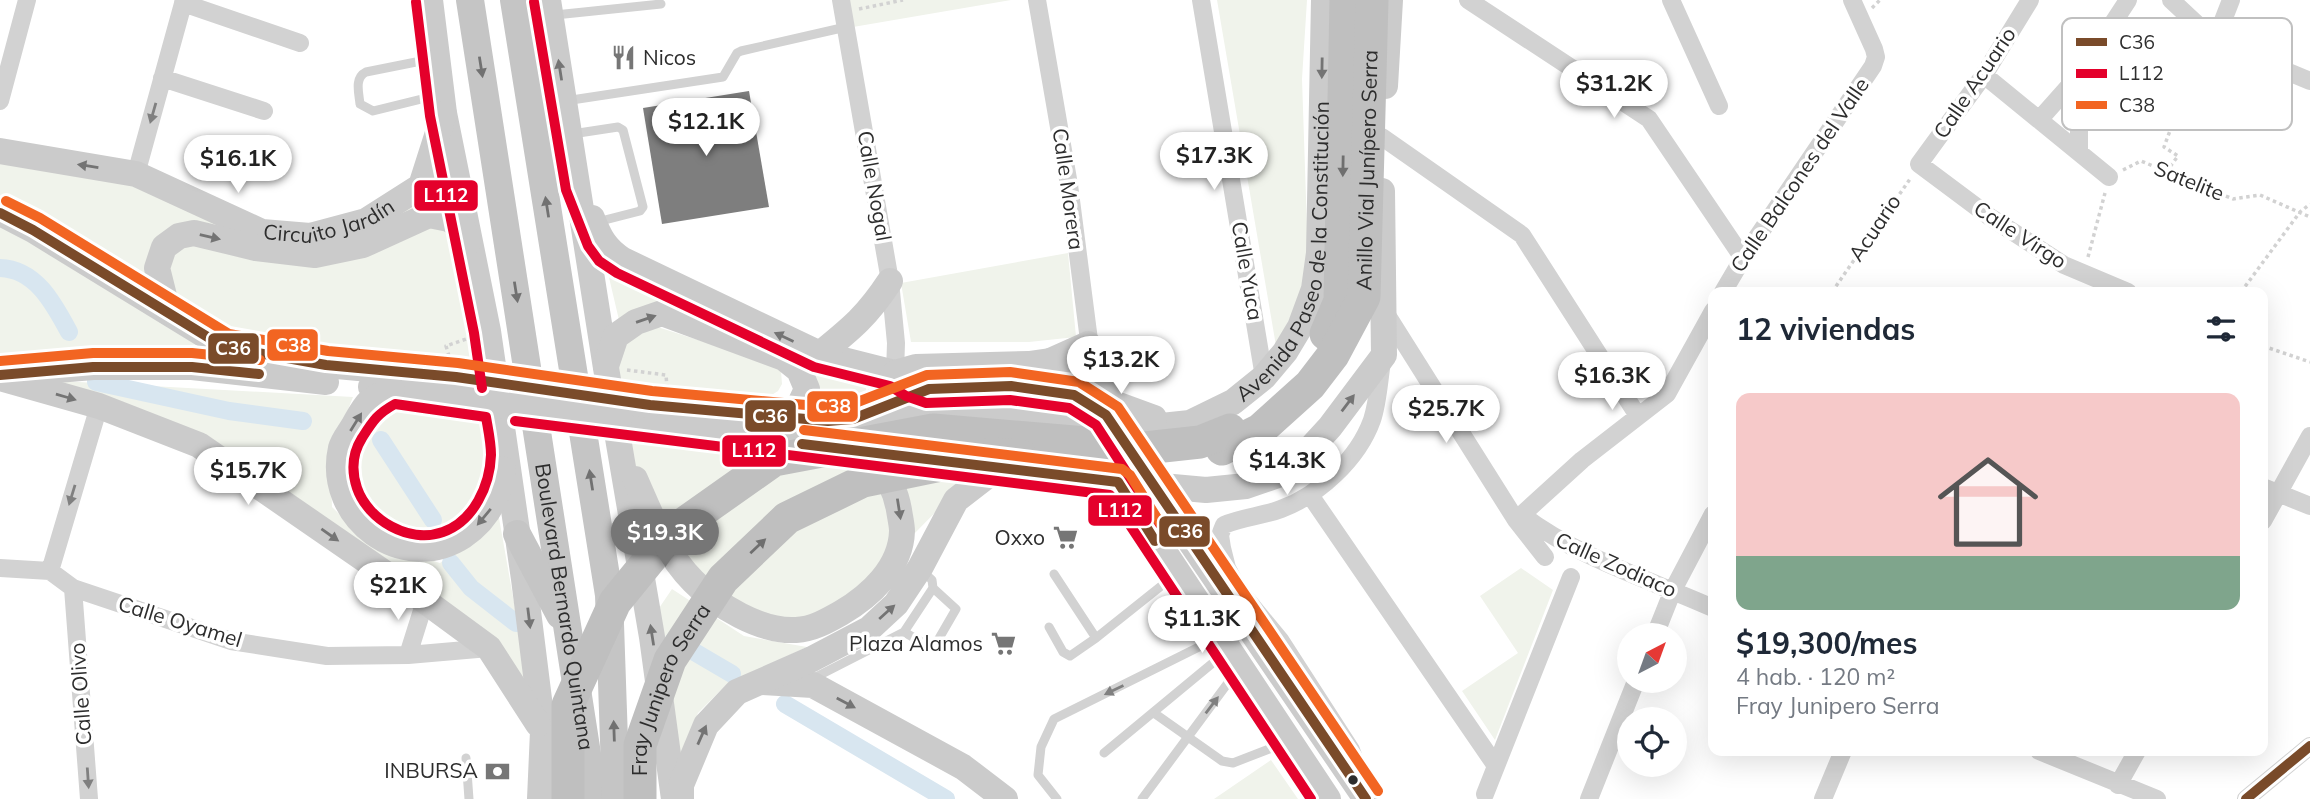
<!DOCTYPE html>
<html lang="es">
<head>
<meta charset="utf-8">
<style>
	:root { --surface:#fff; --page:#f2f2f3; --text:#1f2937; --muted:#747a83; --line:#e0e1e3; --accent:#767676 }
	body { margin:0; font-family:Mulish,sans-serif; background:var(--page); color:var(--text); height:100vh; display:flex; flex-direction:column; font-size:26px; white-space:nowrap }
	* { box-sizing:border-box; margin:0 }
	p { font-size:23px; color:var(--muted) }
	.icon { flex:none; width:38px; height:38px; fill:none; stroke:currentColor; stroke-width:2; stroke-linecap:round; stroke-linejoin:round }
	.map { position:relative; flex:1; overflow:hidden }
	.side { position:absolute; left:1708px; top:287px; width:560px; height:469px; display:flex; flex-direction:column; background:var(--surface); border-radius:14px; box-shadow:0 7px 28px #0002 }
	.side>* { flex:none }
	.needle { width:46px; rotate:41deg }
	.fabs { position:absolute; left:1617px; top:623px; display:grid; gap:14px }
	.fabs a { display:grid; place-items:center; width:70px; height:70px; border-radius:50%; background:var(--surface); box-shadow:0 7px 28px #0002; font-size:35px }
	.price { position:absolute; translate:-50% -60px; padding:0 16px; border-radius:24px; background:#fff; color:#222; font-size:23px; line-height:46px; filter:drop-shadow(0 2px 4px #0008) }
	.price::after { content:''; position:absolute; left:50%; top:42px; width:21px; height:16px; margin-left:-10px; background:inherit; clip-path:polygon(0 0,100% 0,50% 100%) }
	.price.selected { background:var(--accent); color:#fff }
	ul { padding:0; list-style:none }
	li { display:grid; align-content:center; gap:14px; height:371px; padding:0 28px }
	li+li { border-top:2px solid var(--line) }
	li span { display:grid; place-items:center; height:217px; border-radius:14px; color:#555 }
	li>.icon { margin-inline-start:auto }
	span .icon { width:126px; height:126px; fill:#fffc; stroke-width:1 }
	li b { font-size:30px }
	h2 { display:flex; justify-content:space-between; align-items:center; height:84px; padding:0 28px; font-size:30px }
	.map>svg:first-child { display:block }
</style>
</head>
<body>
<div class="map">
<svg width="2310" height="799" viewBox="0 0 2310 799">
	<rect width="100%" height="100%" fill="#fff"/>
	<!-- green -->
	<path fill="#f0f3eb" d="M848,0H1011L853,27Z
		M1217,0H1307L1302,79L1308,258L1302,294L1276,346Z
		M444,113L495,383L224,347L0,213V151L136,174L310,236L421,186Z
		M0,225L203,344L0,359Z
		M1068,253L1076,337L1029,342H911L901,283Z
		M607,269L865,382L868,400L848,413L805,414L803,368L668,309L619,320Z
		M645,323L770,363L781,371L782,384L778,391L759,403L652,394L621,387C615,356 623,343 645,323Z
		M42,380L353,397L330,455L332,507L366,540L440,563L499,518L530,693L188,431Z
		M392,389L498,405L501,483L447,546L366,528L341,445Z
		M619,420L865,452L896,492L885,577L797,630L710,598L640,490Z
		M881,460L973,474L912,536Z
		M1521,568L1553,590L1495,740L1462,691L1518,653L1480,596Z
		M672,589L744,636L807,647L728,683L698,713L680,758L653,617Z
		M1271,760L1298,799H1214Z"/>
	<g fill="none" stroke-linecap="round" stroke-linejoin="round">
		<!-- canal -->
		<path stroke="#d8e6f0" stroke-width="18" d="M0,268C36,269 54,304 69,332
			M96,382L229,411L303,421
			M381,440L433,520
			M451,563L471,588L516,623
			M674,640L732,674
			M785,704L946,799"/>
	</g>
	<!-- building -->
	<path fill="#7e7e7e" d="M749,91L769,207L662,224L643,108Z"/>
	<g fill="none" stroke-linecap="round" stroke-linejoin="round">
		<!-- secondary-tunnel -->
		<path stroke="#d5d5d5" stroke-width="26" stroke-dasharray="26 13" stroke-linecap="butt" d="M1074,395L1106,415L1161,499"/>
		<!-- path -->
		<path stroke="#d2d2d2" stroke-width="3.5" stroke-dasharray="3.5 3.5" stroke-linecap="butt" d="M1872,8L1880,0
			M859,9L903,0
			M2123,170L2141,161L2233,199L2260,195L2310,217
			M2166,172L2178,156L2164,147L2171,128
			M2088,257L2105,193
			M1832,292L1910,179
			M2241,292L2300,212L2310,204
			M2263,346L2310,362
			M449,356L446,346L469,338
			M627,370L666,375L667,387"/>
		<!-- lane -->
		<path stroke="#d2d2d2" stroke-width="9" d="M555,15L661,4
			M436,58L366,72C354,78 359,93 360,104L373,111L438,95
			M565,101L723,77L737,53L741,51L846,27
			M572,134L618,127L623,130L643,207L640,211L597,222
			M1054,574L1096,638L1175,575
			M1049,627L1063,652L1070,656L1096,638
			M904,632L930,647H934L956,609L933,588
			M810,680L904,632L933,588L932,580L921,570
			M1154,713L1222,761L1233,763L1287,742
			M1104,753L1226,652
			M466,758L469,799
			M1057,799L1038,775L1041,747L1054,719L1217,638
			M1142,799L1239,668"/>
		<!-- street -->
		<path stroke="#d2d2d2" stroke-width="18" d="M841,0L890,281L896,343L895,373
			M1037,0L1069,185L1094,379
			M1201,0L1264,377
			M1468,0L1649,119L1743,258
			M1671,0L1719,106
			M2030,0L1984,75L1919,164L1990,217L2064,265L2128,292
			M2171,0L2215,41L2310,81
			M183,3L300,43
			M1984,75L2109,177
			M162,78L264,111
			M0,101L27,0
			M2175,114L2215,41L2231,0
			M2039,120L2079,75L2128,0
			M1382,137L1522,235L1638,416
			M2079,152V75
			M136,174L184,0
			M1723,292L1743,258L1873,66L1876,57L1874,49L1852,0
			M1385,312L1516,520L1545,557
			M2263,487L2310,506
			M1310,495L1496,766
			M1522,515C1577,557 1650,580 1713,608
			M1516,520L1582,460L1667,394L1713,311
			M2263,521L2310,436
			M0,568L50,571L73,588L231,641L327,656L408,655L489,648
			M50,571L99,406
			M73,588L89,799
			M1655,635L1673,590L1713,514
			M408,655L425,601
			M2039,751L2157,799
			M1362,779L1351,750L1280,640L1238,589L1227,568L1222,548L1220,535L1224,525C1243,517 1263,516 1281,509C1319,495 1358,459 1372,420C1378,402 1379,380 1382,362
			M2118,785L2137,751
			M1485,794L1571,577
			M1589,799L1636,681
			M1823,799L1843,751
			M2246,799L2310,746"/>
		<!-- secondary -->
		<g stroke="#cbcbcb" stroke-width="26">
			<path d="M430,0L444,113L488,331L524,579L543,731L540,799"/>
			<path d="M548,0L606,368L652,637L674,799"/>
			<path d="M1385,86L1390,0"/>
			<path id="s1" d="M0,151L136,174L262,232L310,236L366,221L421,186L444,114"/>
			<path d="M0,213L33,230L224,347L326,365L456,377L495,384"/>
			<path d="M592,218C599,236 605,249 623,260L820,354L895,373L912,383L929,389L1011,386L1074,395"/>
			<path d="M168,312L157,268L164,247L179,236L194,233L256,248L315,255L363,245L429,215L449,219L463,229L468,243"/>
			<path d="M820,354C852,328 867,316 890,281"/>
			<path d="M1050,361L1088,344"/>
			<path d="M606,366L616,336L636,322L662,313L784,358L799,370L807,389L798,408L774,417"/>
			<path d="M9,374L93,367H192L326,382"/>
			<path d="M0,378L99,406L199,445L425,601L489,648L538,724"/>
			<path d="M371,387L498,405"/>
			<path d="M392,389C385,393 375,397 369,402C363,408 358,418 354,425C350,432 343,440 341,448C325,518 403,575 463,536C487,520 499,497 503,469"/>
			<path id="s2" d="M650,405L828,421L897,416L957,406L989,407L1085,421L1152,427L1190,423L1233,402L1264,377L1285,352L1300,327L1314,289L1319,253L1324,0"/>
			<path d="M853,419C871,406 885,394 895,373L916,367L1029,364L1050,361L1078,370L1094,379L1113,403L1154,418"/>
			<path d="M619,420L817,446"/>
			<path d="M859,451L939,460"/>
			<path d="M995,466L1118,482L1206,490L1246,486L1281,474L1296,464L1330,427L1384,355L1382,191"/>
			<path d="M1116,471L1118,482L1328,799"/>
			<path d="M635,479C651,515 665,553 693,581C717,606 761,632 796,630C813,629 827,621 841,613C870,596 901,568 902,531C902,525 900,517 899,510C896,492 889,477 876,463"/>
			<path d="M1168,509L1366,799"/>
			<path d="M762,682L813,685L963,767L1005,799"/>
			<path d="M681,799V785L706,725L737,692L812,659L869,629L896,604L920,568L956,500L1000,466"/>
		</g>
		<!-- primary -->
		<g stroke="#c5c5c5" stroke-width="28">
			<path id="s3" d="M470,0L594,799"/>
			<path d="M514,0L609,595L616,799"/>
			<path d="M517,534L560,615"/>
		</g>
		<!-- highway -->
		<g stroke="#bfbfbf" stroke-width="33">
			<path d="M1326,334L1340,301L1346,0"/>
			<path id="s4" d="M1222,449L1260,430L1310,385L1333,355L1364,297L1372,0"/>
		</g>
		<!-- secondary-bridge -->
		<path stroke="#cbcbcb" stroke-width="26" d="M495,384L650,405
			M498,405L619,420"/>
		<!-- highway-bridge -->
		<g stroke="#bfbfbf" stroke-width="33">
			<path d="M568,799V705L615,602L672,532L774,460L933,430L1145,448L1200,442L1230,430"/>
			<path id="s5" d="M640,799V745L670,660L723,579L787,518L863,481L994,454L1021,456"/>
		</g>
		<defs>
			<path id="bus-1" d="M0,213L33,230L224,347L326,365L456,377L650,405L828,421L853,419L929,389L1011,386L1074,395L1106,415L1366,799
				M0,375L93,367H192L259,374
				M802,444L1118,482L1155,541
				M2246,799L2310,746"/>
			<path id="bus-2" d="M416,2L430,116L474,333L482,388
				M534,2L566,190L588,246L599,261L617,273L814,367L890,386L906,396L926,403L1010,400L1069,408L1096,425L1160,524
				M395,404L486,417C488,429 491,442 491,455C490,485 474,521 443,532C409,544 368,520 357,488C351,470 352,454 362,438C373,421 377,414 395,404Z
				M515,421L1110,495L1311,799"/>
			<path id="bus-3" d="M6,201L40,218L229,334L328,351L458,363L652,391L828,407L850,405L927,375L1010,372L1079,382L1118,407L1378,791
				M0,361L93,353H192L260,360
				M804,430L1122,469L1130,475L1167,534"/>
		</defs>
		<!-- bus-1 casing -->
		<use href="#bus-1" stroke="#fff" stroke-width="16"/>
		<!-- bus-2 casing -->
		<use href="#bus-2" stroke="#fff" stroke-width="16"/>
		<!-- bus-3 casing -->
		<use href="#bus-3" stroke="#fff" stroke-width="16"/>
		<!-- bus-1 -->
		<use href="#bus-1" stroke="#7a4b2a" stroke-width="10"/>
		<!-- bus-2 -->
		<use href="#bus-2" stroke="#e4002b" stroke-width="10"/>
		<!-- bus-3 -->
		<use href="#bus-3" stroke="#f26522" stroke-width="10"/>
	</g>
	<!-- one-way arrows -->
	<defs><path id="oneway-solid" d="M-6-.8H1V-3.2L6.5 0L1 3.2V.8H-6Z" transform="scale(1.75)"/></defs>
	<g fill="#717171">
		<use href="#oneway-solid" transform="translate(481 67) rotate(81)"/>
		<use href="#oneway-solid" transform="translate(547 207) rotate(-99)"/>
		<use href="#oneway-solid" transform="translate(516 292) rotate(81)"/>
		<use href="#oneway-solid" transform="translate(591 480) rotate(-99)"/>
		<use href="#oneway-solid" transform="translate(614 731) rotate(-92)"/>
	</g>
	<g fill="#747474">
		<use href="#oneway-solid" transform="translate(1322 68) rotate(91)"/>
		<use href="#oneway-solid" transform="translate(560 70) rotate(-99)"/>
		<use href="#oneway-solid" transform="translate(88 166) rotate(-171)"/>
		<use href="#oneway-solid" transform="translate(210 237) rotate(13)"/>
		<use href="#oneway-solid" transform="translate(646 319) rotate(-19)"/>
		<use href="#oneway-solid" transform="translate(784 337) rotate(-155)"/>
		<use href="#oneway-solid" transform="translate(66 397) rotate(16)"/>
		<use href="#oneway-solid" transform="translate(1348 403) rotate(-53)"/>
		<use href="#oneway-solid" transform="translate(356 422) rotate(-58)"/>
		<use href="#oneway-solid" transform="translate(899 509) rotate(81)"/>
		<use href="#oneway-solid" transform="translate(484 517) rotate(130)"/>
		<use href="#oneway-solid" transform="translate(330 535) rotate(35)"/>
		<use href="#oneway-solid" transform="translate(887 612) rotate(-42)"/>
		<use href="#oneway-solid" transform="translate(529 618) rotate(83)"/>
		<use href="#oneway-solid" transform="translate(652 635) rotate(-99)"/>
		<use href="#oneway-solid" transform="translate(846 703) rotate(28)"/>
		<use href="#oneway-solid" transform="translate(702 735) rotate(-66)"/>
	</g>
	<g fill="#808080">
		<use href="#oneway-solid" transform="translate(153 113) rotate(106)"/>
		<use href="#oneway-solid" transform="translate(72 495) rotate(107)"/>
		<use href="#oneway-solid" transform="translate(1114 690) rotate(154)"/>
		<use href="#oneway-solid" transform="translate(1212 705) rotate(-53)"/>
		<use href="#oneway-solid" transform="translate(88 778) rotate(86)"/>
	</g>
	<g fill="#6f6f6f">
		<use href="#oneway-solid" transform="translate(1343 166) rotate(91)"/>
		<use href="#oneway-solid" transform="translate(758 546) rotate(-43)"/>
	</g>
	<!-- icons -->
	<defs>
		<symbol id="restaurant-bare" viewBox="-9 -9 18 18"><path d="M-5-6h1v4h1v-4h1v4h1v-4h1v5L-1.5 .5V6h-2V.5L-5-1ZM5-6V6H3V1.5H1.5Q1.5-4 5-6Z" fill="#767676" stroke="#fff" stroke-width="2.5" paint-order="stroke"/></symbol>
		<symbol id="supermarket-bare" viewBox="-9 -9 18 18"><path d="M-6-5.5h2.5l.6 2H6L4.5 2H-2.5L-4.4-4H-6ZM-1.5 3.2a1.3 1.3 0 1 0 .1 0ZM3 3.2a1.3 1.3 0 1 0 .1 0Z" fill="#767676" stroke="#fff" stroke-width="2.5" paint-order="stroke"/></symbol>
		<symbol id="bank-bare" viewBox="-9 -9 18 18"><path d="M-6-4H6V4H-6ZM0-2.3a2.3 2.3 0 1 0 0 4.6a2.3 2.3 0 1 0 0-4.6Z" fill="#767676" stroke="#fff" stroke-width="2.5" paint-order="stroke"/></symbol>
	</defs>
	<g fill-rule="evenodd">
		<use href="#restaurant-bare" x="606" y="40" width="35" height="35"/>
		<use href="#supermarket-bare" x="1048" y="520" width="35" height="35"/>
		<use href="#supermarket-bare" x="986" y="626" width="35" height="35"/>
		<use href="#bank-bare" x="480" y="754" width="35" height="35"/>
	</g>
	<!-- markers -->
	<circle fill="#2d2d2d" stroke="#fff" stroke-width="2.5" cx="1353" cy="780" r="6"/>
	<g text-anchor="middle" stroke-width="7" stroke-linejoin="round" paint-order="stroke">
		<!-- poi labels -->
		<g font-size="21" fill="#2d2d2d" stroke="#fff" text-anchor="end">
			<text x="643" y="65" text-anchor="start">Nicos</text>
			<text x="1045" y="545">Oxxo</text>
			<text x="983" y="651">Plaza Alamos</text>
			<text x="478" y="778">INBURSA</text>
		</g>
		<!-- street labels -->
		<g font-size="21" fill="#2d2d2d" stroke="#fff">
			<text transform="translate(1975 83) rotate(-56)" y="7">Calle Acuario</text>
			<text dy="7" stroke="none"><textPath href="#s4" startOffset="340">Anillo Vial Junípero Serra</textPath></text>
			<text transform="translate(1800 175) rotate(-56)" y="7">Calle Balcones del Valle</text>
			<text transform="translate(2189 181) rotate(22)" y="7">Satelite</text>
			<text transform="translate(874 186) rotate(80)" y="7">Calle Nogal</text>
			<text transform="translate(1068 189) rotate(82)" y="7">Calle Morera</text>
			<text dy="7" stroke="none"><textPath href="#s1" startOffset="346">Circuito Jardín</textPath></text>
			<text transform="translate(1875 228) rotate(-56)" y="7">Acuario</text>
			<text transform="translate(2020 235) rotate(33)" y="7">Calle Virgo</text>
			<text dy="7" stroke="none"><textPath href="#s2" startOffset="760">Avenida Paseo de la Constitución</textPath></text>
			<text transform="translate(1247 271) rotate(80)" y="7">Calle Yuca</text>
			<text transform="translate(1616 565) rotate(24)" y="7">Calle Zodiaco</text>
			<text dy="7" stroke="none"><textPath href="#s3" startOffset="614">Boulevard Bernardo Quintana</textPath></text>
			<text transform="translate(180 622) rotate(17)" y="7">Calle Oyamel</text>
			<text dy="7" stroke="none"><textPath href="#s5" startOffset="116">Fray Junipero Serra</textPath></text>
			<text transform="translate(81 694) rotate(-94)" y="7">Calle Olivo</text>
		</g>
	</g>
	<!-- legend -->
	<rect x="2062" y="18" width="230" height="112" rx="10" fill="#fff" stroke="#c0c0c0" stroke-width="2"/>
	<rect x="2076" y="38" width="31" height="8" fill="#7a4b2a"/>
	<rect x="2076" y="69" width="31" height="9" fill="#e4002b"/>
	<rect x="2076" y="101" width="31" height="8" fill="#f26522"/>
	<g font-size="19" fill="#2d2d2d">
		<text x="2119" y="49">C36</text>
		<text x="2119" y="80">L112</text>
		<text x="2119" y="112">C38</text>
	</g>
	<g stroke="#fff" stroke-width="2.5">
		<rect x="413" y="179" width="66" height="33" rx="7" fill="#e4002b"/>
		<rect x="266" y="328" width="53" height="34" rx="7" fill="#f26522"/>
		<rect x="207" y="332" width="53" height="33" rx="7" fill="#7a4b2a"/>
		<rect x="806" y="390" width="53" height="33" rx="7" fill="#f26522"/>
		<rect x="744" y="399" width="53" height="34" rx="7" fill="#7a4b2a"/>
		<rect x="721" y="434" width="66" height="34" rx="7" fill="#e4002b"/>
		<rect x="1087" y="494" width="66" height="33" rx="7" fill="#e4002b"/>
		<rect x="1158" y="515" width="53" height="33" rx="7" fill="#7a4b2a"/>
	</g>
	<g font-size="19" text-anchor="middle" font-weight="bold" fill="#fff">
		<text x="446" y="202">L112</text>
		<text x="293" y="352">C38</text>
		<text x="233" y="355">C36</text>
		<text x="833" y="413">C38</text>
		<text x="770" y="423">C36</text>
		<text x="754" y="457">L112</text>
		<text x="1120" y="517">L112</text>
		<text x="1185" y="538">C36</text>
	</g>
</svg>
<div class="fabs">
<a><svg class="needle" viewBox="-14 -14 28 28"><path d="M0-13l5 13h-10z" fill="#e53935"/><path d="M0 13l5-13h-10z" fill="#747a83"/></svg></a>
<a><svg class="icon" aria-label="locate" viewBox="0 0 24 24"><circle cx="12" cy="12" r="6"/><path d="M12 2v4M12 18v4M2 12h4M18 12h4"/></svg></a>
</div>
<b class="price" style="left:1614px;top:120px">$31.2K</b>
<b class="price" style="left:706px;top:158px">$12.1K</b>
<b class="price" style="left:1214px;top:192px">$17.3K</b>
<b class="price" style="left:238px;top:195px">$16.1K</b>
<b class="price" style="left:1121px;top:396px">$13.2K</b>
<b class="price" style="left:1612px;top:412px">$16.3K</b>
<b class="price" style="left:1446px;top:445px">$25.7K</b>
<b class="price" style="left:1287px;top:497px">$14.3K</b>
<b class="price" style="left:248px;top:507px">$15.7K</b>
<b class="price selected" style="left:665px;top:569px">$19.3K</b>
<b class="price" style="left:398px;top:622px">$21K</b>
<b class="price" style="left:1202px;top:655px">$11.3K</b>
<section class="side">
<h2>12 viviendas<svg class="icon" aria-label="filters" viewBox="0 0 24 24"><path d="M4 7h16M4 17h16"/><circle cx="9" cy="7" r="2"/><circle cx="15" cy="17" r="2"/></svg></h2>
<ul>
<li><span style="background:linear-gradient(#f6c9c9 75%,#7fa58c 0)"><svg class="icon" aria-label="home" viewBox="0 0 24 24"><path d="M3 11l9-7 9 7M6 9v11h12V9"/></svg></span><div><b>$19,300/mes</b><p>4 hab. · 120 m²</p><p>Fray Junipero Serra</p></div></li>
</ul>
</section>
</div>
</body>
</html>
